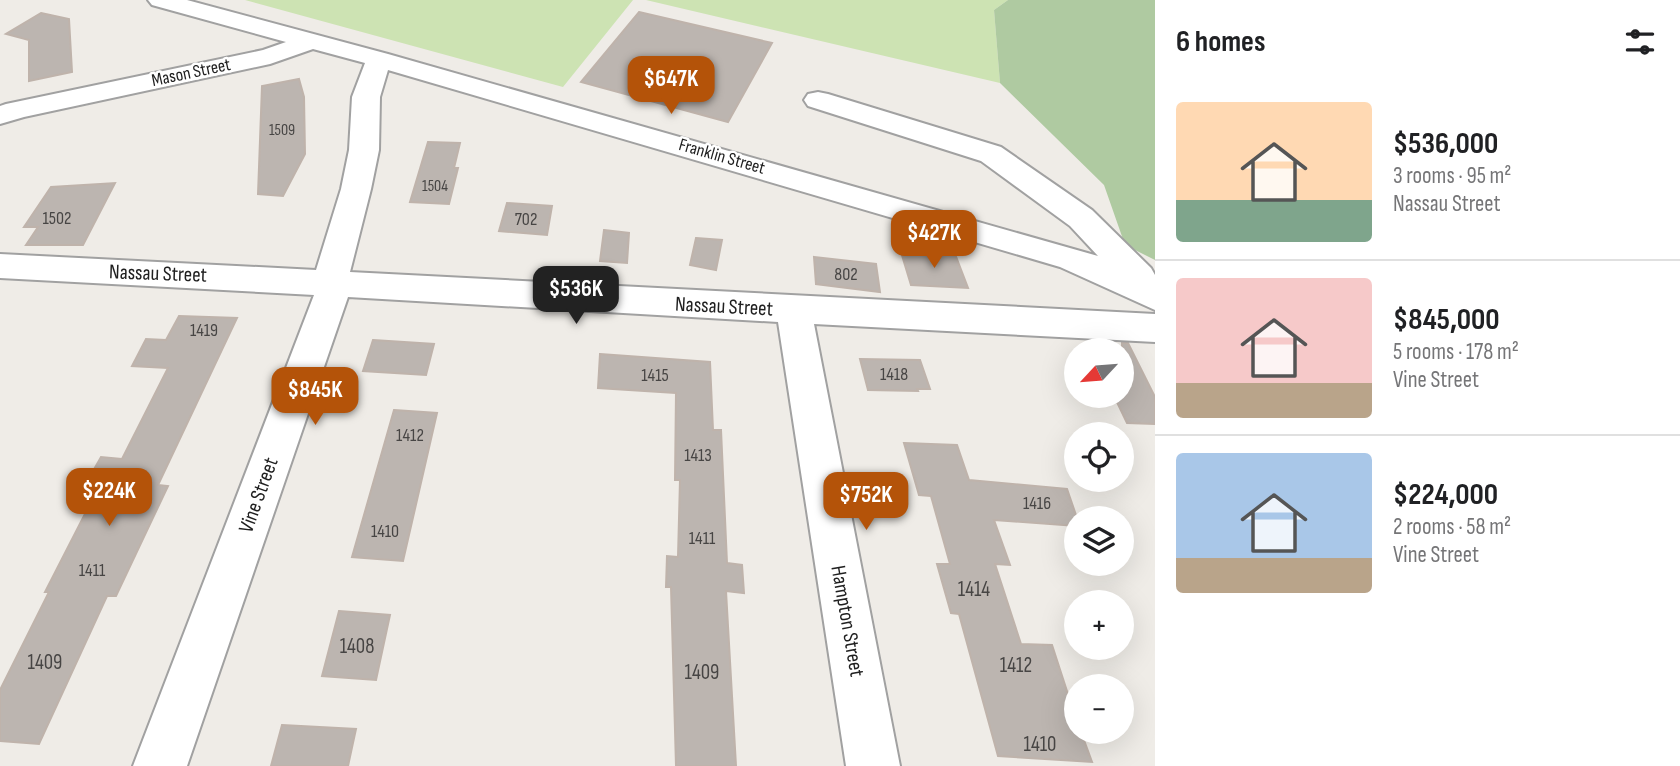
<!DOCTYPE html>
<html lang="en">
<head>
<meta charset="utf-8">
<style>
	:root { --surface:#fff; --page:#f2f2f2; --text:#202124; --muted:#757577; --line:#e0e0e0; --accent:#b45309 }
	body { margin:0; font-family:"Sofia Sans Condensed",sans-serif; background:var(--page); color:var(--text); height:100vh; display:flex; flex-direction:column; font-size:26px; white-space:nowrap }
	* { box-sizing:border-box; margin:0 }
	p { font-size:23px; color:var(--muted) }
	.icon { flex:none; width:38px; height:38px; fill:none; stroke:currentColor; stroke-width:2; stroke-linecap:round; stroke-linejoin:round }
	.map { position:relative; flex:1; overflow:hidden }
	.side { display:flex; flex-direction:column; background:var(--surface); width:525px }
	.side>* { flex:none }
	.needle { width:46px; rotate:244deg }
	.tools { position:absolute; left:1064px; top:338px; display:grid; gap:14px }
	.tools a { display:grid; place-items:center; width:70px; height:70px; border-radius:50%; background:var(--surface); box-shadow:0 7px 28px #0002; font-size:35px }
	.price { position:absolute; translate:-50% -60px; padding:0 16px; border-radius:14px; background:var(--accent); color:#fff; font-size:23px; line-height:46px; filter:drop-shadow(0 2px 4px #0008) }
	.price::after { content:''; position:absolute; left:50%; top:42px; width:21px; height:16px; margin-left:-10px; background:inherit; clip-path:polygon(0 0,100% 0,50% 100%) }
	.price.selected { background:#222; color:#fff }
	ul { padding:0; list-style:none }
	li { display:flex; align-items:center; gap:21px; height:175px; padding:0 21px }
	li+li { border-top:2px solid var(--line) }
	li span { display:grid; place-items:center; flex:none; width:196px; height:140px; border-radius:7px; color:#555 }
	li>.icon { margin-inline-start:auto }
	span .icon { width:84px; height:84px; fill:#fffc; stroke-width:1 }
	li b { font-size:30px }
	h2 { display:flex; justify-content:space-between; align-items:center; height:84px; padding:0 21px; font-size:30px }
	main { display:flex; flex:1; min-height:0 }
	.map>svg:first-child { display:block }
</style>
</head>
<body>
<main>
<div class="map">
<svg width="1155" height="766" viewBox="0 0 1155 766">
	<rect width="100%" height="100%" fill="#efece7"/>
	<!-- grass -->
	<path fill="#cde3b3" d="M245,0H633L563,87Z
		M646,0H1008L994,10L1000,83Z"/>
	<!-- forest -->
	<path fill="#afcaa1" d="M1008,0H1155V260L1125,245L1104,185L1000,83L994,10Z"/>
	<!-- building -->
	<path fill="#bcb5b0" stroke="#bfb3ab" stroke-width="2" d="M639,12L772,43L728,122L581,82Z
		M41,13L69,19L72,72L29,81V40L6,34Z
		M299,79L304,97L305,154L283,196L258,194L262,86Z
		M428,142L460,143L454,168H458L449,204L410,202Z
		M115,183L83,245H26L38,227H24L51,187Z
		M507,203L552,206L547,235L499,231Z
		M604,230L629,233L627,263L600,261Z
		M696,238L722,240L716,270L690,265Z
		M901,252L955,254L968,288L911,285Z
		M814,257L876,264L880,292L816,284Z
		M179,316L237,318L158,485L168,486L116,596H107L39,744L0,741V690L49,592H45L87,510L72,508L101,457L122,459L168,368L132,366L146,339L166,340Z
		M373,340L434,344L426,375L363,371Z
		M1122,343H1128L1155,397V424L1127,423L1114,396H1122Z
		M600,354L710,362L713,430H721L727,563L742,565L744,593L726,591L736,766H676L671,587H666L667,556L678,557L680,480H675L676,393L598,388Z
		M860,359L920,360L930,389H917L918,391L868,390Z
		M394,410L437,413L403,561L352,557Z
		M904,443L957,445L969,480L1067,489L1077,518L1076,526L994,520L1010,565L995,564L1021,644L1052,645L1076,719V732H1081L1092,762L998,756L959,614L951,613L937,564H950L931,496L919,495Z
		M339,611L390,615L376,680L322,676Z
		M282,725L356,729L348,766H271Z"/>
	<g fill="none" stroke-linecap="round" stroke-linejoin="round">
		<defs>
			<path id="minor" d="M148,0H187L388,54L1098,256L1070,226L981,161L808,106L804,100L808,94L818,92L828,94L1001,147L1092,210L1151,268L1155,275V310L1060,267L388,70L380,97L379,150L371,189L350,272L1155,314V342L814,324L900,766H846L778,322L348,297L187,766H133L314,295L0,278V254L316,270L341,189L349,150L352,97L365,63L313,49L270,64L24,117L0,124V106L6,104L263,50L286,42L152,5Z"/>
		</defs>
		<!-- minor casing -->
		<use href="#minor" stroke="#a1a1a1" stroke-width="4"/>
		<!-- minor -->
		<use href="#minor" fill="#fff" fill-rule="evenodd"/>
	</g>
	<g text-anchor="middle" stroke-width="5" stroke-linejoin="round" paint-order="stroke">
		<!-- far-number labels -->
		<g font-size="16" fill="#474544">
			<text x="282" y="135">1509</text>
			<text x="435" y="191">1504</text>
		</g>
		<!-- far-street labels -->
		<g font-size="18" fill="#202020" stroke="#fff">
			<text transform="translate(191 72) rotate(-12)" y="6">Mason Street</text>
			<text transform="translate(722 156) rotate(16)" y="6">Franklin Street</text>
		</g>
		<!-- number labels -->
		<g font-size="18" fill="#474544">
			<text x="57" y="224">1502</text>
			<text x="526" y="225">702</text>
			<text x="846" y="280">802</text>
			<text x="204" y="336">1419</text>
			<text x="894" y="380">1418</text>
			<text x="655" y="381">1415</text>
			<text x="410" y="441">1412</text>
			<text x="698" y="461">1413</text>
			<text x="1037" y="509">1416</text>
			<text x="385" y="537">1410</text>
			<text x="702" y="544">1411</text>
			<text x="92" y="576">1411</text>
		</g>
		<!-- street labels -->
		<g font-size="21" fill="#202020" stroke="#fff">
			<text transform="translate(158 273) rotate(2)" y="7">Nassau Street</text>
			<text transform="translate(724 306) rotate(3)" y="7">Nassau Street</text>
			<text transform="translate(258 495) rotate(-70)" y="7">Vine Street</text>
			<text transform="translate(848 621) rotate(80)" y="7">Hampton Street</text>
		</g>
		<!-- near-number labels -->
		<g font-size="21" fill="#474544">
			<text x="974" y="596">1414</text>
			<text x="357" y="653">1408</text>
			<text x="45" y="669">1409</text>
			<text x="1016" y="672">1412</text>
			<text x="702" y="679">1409</text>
			<text x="1040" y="751">1410</text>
		</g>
	</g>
</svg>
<div class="tools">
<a><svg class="needle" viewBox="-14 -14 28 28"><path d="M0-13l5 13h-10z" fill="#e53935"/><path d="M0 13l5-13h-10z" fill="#757577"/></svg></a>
<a><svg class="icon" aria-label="locate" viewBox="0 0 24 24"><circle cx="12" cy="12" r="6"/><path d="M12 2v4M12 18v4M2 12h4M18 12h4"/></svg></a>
<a><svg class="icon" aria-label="layers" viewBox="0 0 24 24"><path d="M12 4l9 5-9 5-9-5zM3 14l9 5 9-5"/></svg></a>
<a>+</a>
<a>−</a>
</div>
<b class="price" style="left:671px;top:116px">$647K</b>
<b class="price" style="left:934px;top:270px">$427K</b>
<b class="price selected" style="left:576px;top:326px">$536K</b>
<b class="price" style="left:315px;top:427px">$845K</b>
<b class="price" style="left:109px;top:528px">$224K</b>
<b class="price" style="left:866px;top:532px">$752K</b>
</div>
<section class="side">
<h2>6 homes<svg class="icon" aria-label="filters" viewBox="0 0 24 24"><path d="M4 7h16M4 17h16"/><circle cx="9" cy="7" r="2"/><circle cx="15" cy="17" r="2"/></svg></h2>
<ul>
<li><span style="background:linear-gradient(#ffd9b3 70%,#7fa58c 0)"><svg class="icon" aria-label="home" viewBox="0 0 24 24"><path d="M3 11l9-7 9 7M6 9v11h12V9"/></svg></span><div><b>$536,000</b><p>3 rooms · 95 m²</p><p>Nassau Street</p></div></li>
<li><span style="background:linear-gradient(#f6c9c9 75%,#b9a48a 0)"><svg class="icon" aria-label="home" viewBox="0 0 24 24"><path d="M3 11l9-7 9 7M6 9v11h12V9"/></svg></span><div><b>$845,000</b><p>5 rooms · 178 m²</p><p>Vine Street</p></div></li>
<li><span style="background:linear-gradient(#a9c7e8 75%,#b9a48a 0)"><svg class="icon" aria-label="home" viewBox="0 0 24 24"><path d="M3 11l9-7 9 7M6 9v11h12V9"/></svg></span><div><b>$224,000</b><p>2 rooms · 58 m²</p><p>Vine Street</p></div></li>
</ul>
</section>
</main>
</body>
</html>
